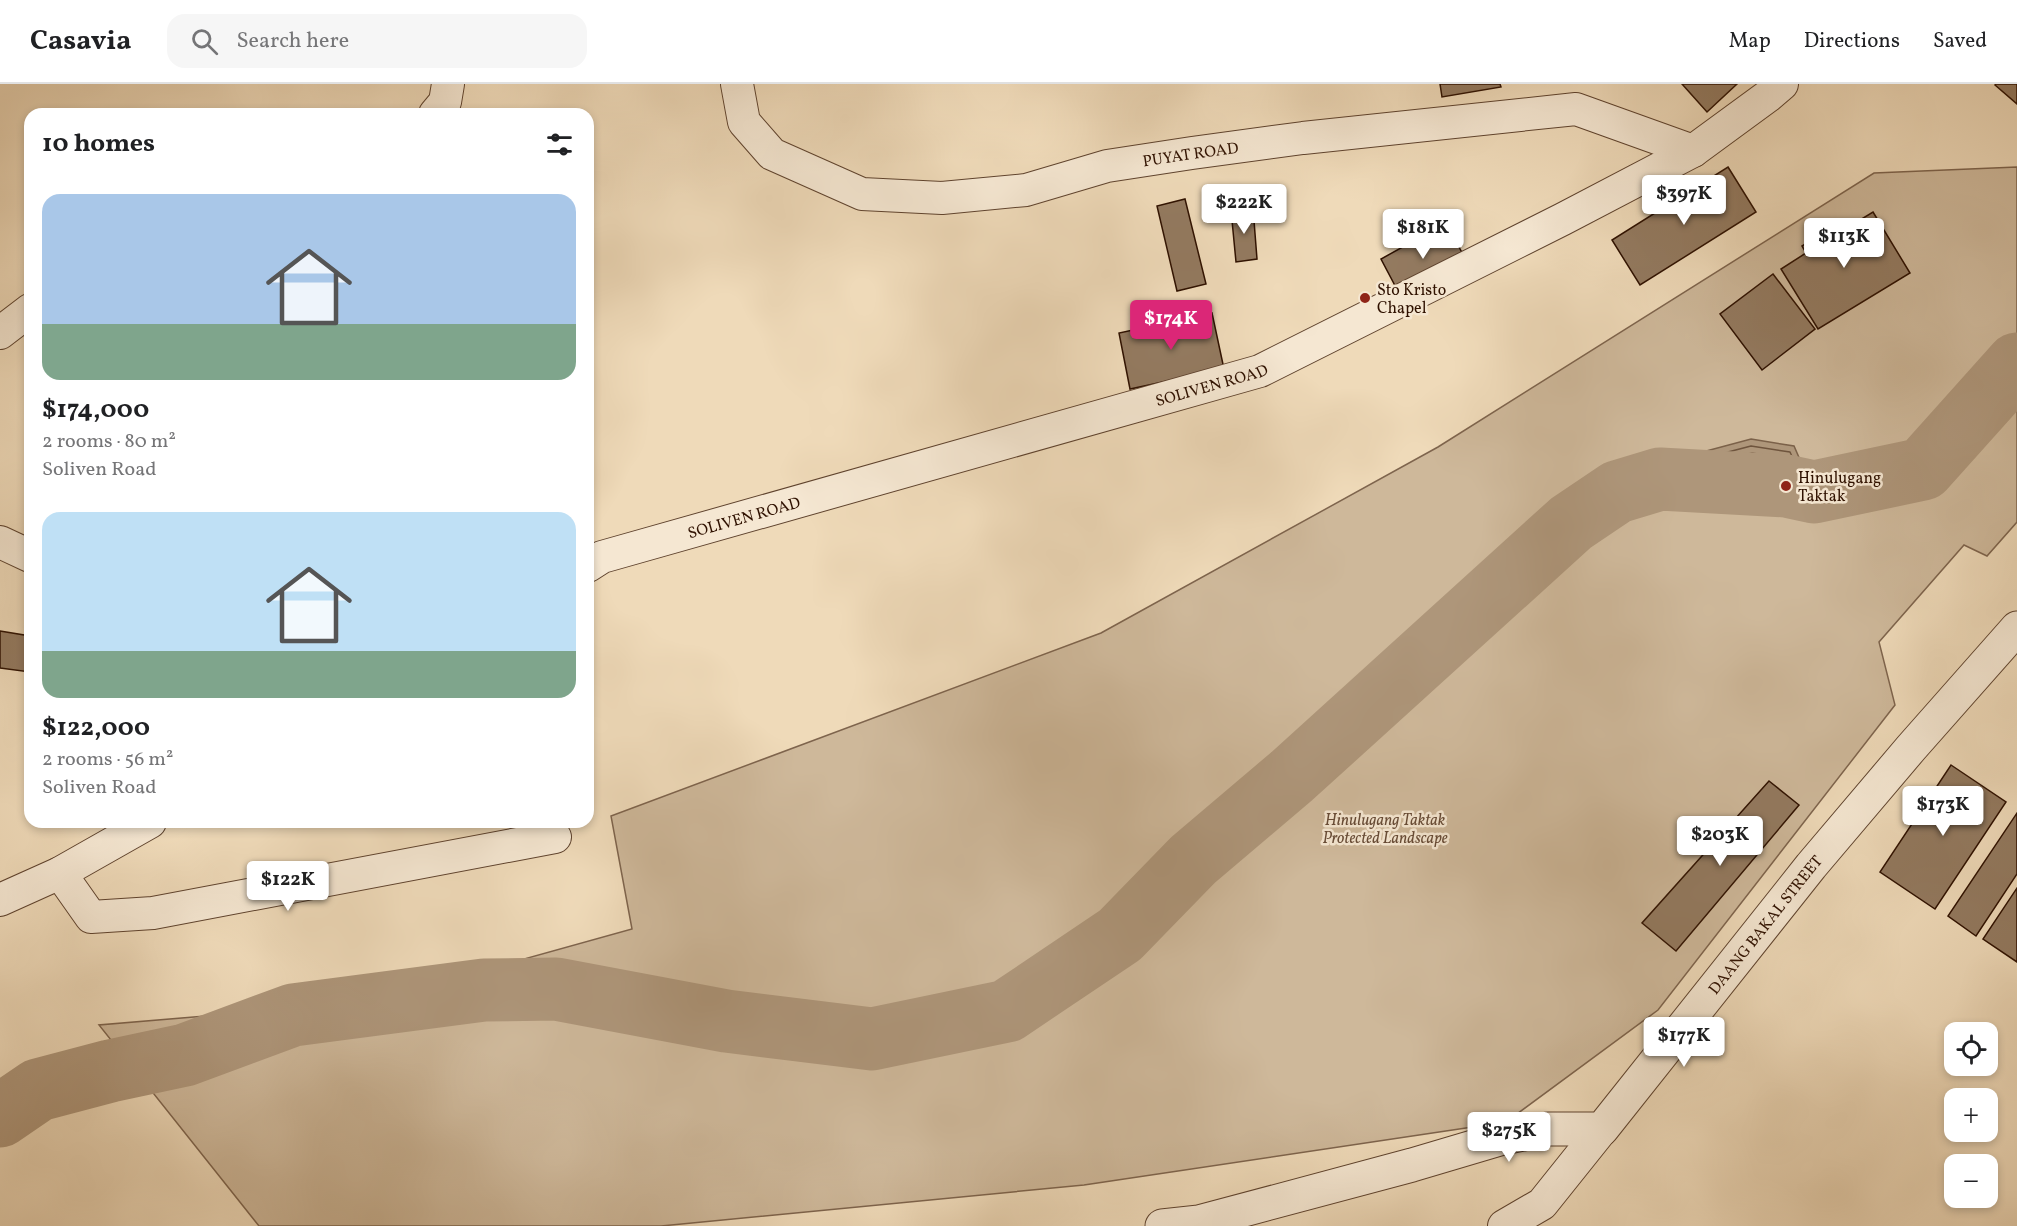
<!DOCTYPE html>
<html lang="en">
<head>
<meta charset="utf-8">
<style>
	:root { --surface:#fff; --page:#f6f6f6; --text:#202124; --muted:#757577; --line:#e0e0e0; --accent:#db2777 }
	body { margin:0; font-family:Vollkorn,serif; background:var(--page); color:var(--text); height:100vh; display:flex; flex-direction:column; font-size:22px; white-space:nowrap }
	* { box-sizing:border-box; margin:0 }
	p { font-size:20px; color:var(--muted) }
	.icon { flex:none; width:33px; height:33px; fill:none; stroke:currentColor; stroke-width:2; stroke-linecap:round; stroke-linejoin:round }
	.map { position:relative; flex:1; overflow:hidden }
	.side { position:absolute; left:24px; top:24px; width:570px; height:720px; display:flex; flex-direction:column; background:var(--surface); border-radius:18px; box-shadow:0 3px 9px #0003 }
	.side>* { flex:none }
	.buttons { position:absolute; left:1944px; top:938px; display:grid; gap:12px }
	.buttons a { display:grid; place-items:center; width:54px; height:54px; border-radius:12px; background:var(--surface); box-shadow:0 3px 9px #0003; font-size:30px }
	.price { position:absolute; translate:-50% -51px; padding:0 14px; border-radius:6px; background:#fff; color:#222; font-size:20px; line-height:39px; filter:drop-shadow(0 2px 3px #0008) }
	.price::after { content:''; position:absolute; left:50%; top:36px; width:18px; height:14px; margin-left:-9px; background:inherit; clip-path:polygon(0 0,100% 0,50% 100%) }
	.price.active { background:var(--accent); color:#fff }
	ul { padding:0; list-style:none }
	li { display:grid; align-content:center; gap:12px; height:318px; padding:0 18px }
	li span { display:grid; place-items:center; height:186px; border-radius:18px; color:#555 }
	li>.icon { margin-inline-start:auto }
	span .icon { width:108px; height:108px; fill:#fffc; stroke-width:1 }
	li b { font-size:26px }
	h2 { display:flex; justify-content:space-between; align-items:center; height:72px; padding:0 18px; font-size:26px }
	header { display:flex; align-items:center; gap:36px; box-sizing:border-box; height:84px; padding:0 30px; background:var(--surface); border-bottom:2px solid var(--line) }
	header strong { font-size:28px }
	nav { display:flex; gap:33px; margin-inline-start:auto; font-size:21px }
	.search { width:420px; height:54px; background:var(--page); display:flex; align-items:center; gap:15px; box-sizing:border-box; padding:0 21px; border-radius:18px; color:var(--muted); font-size:22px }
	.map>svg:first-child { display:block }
</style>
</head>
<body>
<header>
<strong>Casavia</strong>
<div class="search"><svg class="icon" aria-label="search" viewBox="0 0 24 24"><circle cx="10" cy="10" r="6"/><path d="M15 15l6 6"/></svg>Search here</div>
<nav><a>Map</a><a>Directions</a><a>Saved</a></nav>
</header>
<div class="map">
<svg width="2017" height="1142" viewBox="0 0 2017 1142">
	<rect width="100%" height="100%" fill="#efdab9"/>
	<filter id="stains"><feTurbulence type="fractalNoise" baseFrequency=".00333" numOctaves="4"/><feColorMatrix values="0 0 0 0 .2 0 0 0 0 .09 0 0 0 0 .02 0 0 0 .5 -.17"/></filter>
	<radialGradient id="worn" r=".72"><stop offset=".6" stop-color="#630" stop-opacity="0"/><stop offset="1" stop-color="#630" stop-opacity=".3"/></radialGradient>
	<!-- green -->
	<path fill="#ceb89a" stroke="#7e644d" stroke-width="1.5" d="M2017,83V438L1987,472L1964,461L1879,558L1895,621L1658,926L1506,1038L1084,1101L661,1142H259L99,941L288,925L424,903L632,845L611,732L1101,549L1438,363L1874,89Z"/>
	<!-- water -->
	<path fill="#ae967a" stroke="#7b6149" stroke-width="1.5" d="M1751,355L1794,362L1814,408L1808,437L1765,424L1736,426L1699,412L1668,410L1620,419L1571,439L1613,392Z"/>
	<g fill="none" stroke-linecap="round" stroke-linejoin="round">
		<!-- shore -->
		<path stroke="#6e543d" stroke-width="1.5" d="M1751,362L1790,368L1808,409L1803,428L1766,419L1737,420L1700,406L1669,404L1619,413L1604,419L1601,417V414L1617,397Z
			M1752,369L1785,375L1800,409L1798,418L1765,411L1739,413L1701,399L1670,397L1668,395L1670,391Z
			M1752,378L1778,383L1787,403V406L1784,407L1766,402L1740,404L1713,392L1715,388Z"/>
		<!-- river -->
		<path stroke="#ae967a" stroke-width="63" d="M0,1032L38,1006L110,987L185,971L293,931L484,906L556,905L726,937L872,955L1007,927L1120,851L1193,776L1292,692L1571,439L1617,408L1660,395L1786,402L1814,408L1923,385L2017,280"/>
	</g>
	<!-- building -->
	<path fill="#937a60" stroke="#2f1100" stroke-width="1.5" d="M1440,0H1500L1501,3L1442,13Z
		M1682,0H1737L1707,28Z
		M1996,0H2017V20L1995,1Z
		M1728,83L1756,128L1640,201L1612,156Z
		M1185,115L1206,200L1177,207L1157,122Z
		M1253,124L1257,175L1236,178L1231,126Z
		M1873,128L1910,189L1818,245L1781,185L1806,169L1802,162L1837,140L1842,147Z
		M1446,139L1466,176L1401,213L1381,175Z
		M1773,190L1815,245L1762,286L1720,230Z
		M1212,229L1224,285L1130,305L1119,249Z
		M0,547L30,552V588L0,584Z
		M1951,681L2006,718L1935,825L1880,788Z
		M1769,697L1799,721L1676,867L1642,839Z
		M2017,729V790L1976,852L1948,832Z
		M2017,804V878L1983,855Z"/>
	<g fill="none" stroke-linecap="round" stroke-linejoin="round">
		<defs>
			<g id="minor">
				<path id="s1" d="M737,0L744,38L772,70L862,110L942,114L1026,106L1107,82L1192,69L1303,54L1576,25L1693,67"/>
				<path d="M435,30L445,18L448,0"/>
				<path d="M0,249L30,226"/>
				<path d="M0,458L30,472"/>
				<path id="s2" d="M588,482L602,473L1260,287L1563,135L1693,67L1768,12L1782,0"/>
				<path d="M60,789L91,833L153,829L555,753"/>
				<path d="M0,816L60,789L150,738"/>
				<path d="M1504,1142L1542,1120L1602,1045"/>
			</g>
			<g id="tertiary">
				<path id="s3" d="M1162,1142L1199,1138L1412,1081L1503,1054L1548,1045H1602L1811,782L1911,664L2017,544"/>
			</g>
		</defs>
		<!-- minor casing -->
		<use href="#minor" stroke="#5f432e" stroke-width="34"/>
		<!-- tertiary casing -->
		<use href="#tertiary" stroke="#5f432e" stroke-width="35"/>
		<!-- minor -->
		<use href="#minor" stroke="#f5e7d2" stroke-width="32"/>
		<!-- tertiary -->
		<use href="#tertiary" stroke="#f5e7d2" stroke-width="33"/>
	</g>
	<!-- markers -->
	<g fill="#8f2418" stroke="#f5e7d2" stroke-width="2">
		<circle cx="1365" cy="214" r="6"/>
		<circle cx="1786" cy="402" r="6"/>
	</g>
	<g text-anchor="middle" stroke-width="5" stroke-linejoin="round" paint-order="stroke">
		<!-- street labels -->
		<g font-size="16" fill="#2f1100" stroke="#f5e7d2">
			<text dy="6" stroke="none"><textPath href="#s1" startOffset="513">PUYAT ROAD</textPath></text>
			<text dy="6" stroke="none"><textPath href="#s2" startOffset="650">SOLIVEN ROAD</textPath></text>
			<text dy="6" stroke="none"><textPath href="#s2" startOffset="164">SOLIVEN ROAD</textPath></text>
			<text dy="6" stroke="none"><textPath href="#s3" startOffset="714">DAANG BAKAL STREET</textPath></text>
		</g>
		<!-- poi labels -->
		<g font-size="16" fill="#2f1100" stroke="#f5e7d2" text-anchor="start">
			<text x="1377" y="211">Sto Kristo<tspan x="1377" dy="18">Chapel</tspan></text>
			<text x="1798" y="399">Hinulugang<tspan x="1798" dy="18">Taktak</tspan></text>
		</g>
		<!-- park labels -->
		<g font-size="16" font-style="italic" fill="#674b36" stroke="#f5e7d2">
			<text x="1385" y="741">Hinulugang Taktak<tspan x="1385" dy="18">Protected Landscape</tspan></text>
		</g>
	</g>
	<rect width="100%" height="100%" filter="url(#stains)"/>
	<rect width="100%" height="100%" fill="url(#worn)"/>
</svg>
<div class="buttons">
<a><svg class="icon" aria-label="locate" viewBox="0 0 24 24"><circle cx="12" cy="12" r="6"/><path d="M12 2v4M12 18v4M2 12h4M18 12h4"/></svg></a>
<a>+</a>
<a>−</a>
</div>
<b class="price" style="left:1684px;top:142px">$397K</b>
<b class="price" style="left:1244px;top:151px">$222K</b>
<b class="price" style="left:1423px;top:176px">$181K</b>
<b class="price" style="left:1844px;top:185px">$113K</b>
<b class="price active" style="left:1171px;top:267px">$174K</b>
<b class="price" style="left:1943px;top:753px">$173K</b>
<b class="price" style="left:1720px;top:783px">$203K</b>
<b class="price" style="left:288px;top:828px">$122K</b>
<b class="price" style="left:1684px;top:984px">$177K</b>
<b class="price" style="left:1509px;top:1079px">$275K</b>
<section class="side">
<h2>10 homes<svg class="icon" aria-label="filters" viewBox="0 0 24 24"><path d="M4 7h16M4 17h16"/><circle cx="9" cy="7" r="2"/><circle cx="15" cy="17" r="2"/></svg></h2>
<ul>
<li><span style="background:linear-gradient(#a9c7e8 70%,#7fa58c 0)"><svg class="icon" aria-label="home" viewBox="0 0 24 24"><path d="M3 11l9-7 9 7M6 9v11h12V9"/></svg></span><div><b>$174,000</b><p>2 rooms · 80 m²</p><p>Soliven Road</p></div></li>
<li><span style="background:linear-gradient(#bfe0f5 75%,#7fa58c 0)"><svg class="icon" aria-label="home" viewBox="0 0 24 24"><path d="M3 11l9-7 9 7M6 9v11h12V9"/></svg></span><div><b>$122,000</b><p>2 rooms · 56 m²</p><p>Soliven Road</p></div></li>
</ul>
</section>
</div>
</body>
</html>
